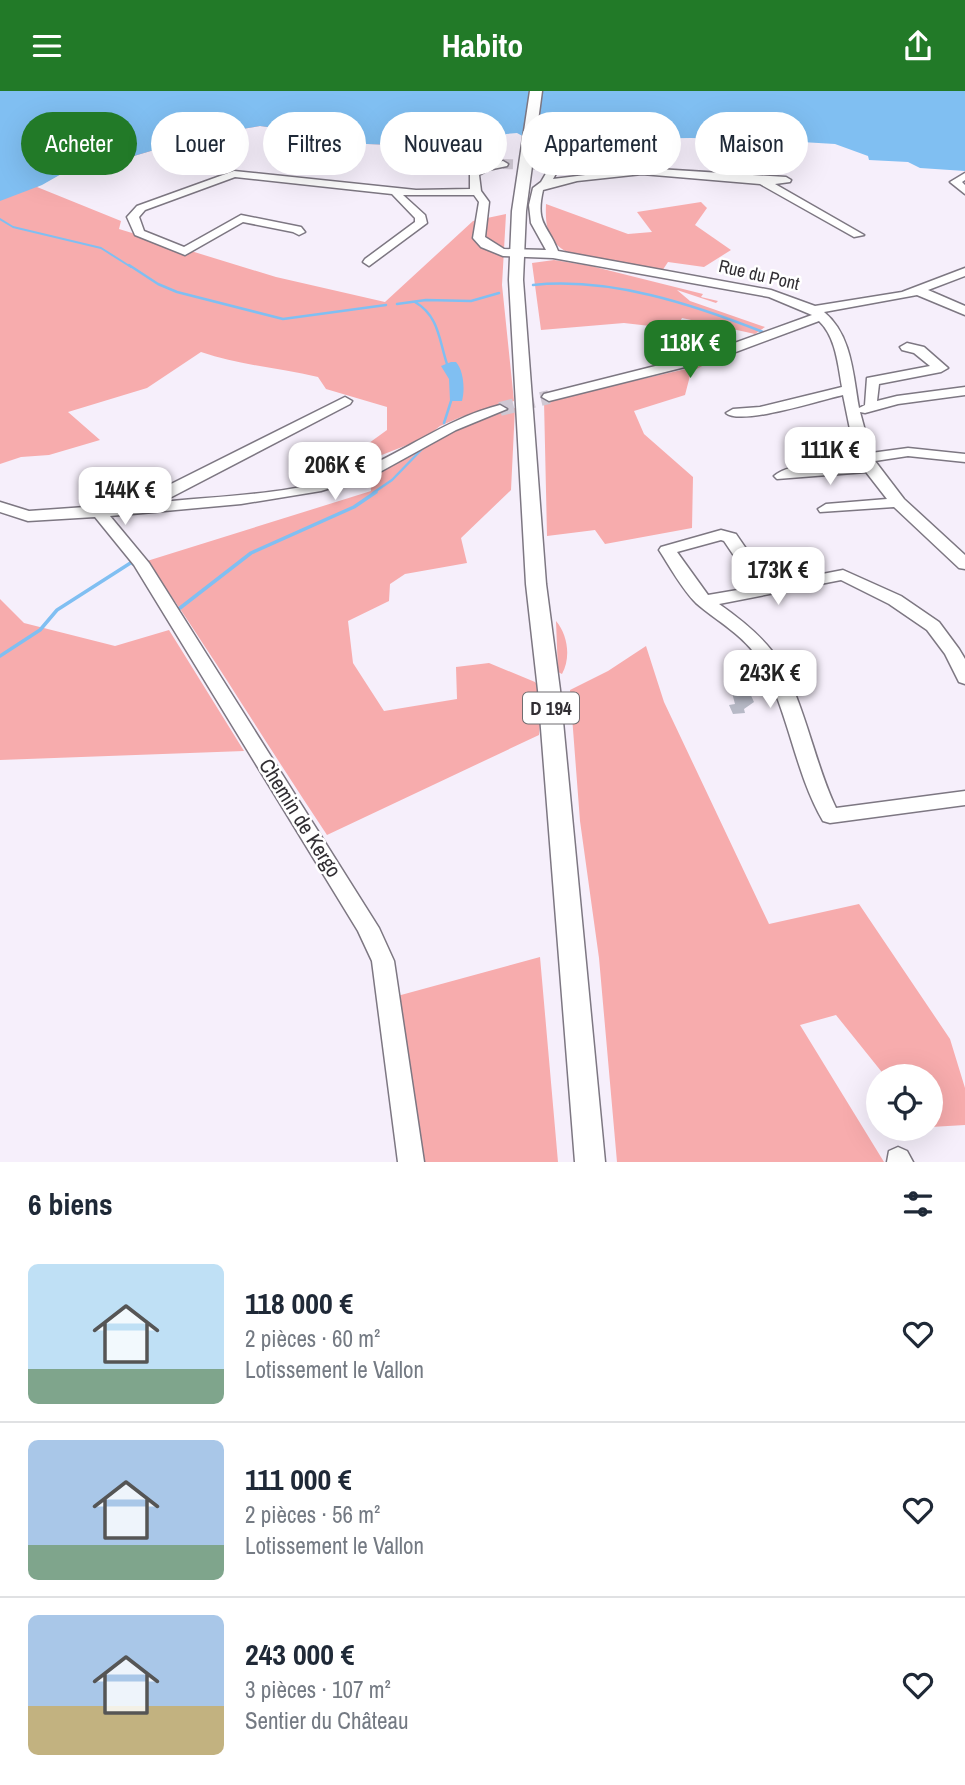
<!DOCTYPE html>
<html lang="fr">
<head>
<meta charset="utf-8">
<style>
	:root { --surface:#fff; --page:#f2f2f3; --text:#1f2937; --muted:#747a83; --line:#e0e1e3; --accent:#227a28 }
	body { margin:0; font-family:"Archivo Narrow",sans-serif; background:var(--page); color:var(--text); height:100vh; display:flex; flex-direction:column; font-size:26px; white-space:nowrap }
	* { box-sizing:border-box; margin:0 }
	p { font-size:23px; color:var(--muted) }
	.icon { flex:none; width:38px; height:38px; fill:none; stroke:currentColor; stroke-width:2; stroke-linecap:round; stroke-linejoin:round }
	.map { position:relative; height:1071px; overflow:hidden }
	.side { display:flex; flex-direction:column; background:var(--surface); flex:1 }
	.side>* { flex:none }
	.banner { position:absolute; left:21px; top:21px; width:924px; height:63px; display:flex; gap:14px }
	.fabs { position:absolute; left:866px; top:973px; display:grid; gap:14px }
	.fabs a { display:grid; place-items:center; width:77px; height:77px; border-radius:50%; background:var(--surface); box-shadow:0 7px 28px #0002; font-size:35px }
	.price { position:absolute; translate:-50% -60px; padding:0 16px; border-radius:14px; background:#fff; color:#222; font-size:23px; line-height:46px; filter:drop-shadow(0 2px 4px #0008) }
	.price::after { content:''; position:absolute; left:50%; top:42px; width:21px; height:16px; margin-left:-10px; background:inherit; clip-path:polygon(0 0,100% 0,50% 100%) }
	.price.current { background:var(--accent); color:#fff }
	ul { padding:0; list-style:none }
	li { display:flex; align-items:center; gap:21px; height:175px; padding:0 28px }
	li+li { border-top:2px solid var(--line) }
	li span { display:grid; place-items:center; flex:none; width:196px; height:140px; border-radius:10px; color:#555 }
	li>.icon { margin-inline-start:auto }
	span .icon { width:84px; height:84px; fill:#fffc; stroke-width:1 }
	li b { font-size:30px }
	h2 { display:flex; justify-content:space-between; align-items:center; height:84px; padding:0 28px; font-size:30px }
	.tag { padding:0 24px; border-radius:32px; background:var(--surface); box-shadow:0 7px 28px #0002; font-size:24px; line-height:63px }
	.tag.current { background:var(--accent); color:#fff }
	header { display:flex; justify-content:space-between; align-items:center; height:91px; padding:0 28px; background:var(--accent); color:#fff; font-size:32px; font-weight:800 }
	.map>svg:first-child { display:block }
</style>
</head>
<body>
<header><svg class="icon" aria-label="menu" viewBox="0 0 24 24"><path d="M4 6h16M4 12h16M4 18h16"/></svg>Habito<svg class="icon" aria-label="share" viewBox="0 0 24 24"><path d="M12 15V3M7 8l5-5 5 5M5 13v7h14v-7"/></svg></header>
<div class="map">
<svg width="965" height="1071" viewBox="0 0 965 1071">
	<rect width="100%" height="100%" fill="#f6effb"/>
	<!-- green -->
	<path fill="#f7acad" d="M0,1L499,49L444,59L419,58L393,54L341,52L329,44L260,35L205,44L117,70L87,74L70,78L37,96L121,130L119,138L276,186L385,211L473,130L506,123L502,194L514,310L461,326L440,335L425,347L318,389L387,339V316L326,298L318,286C279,277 239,274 201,261L147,297L68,321L100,349L49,364L21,366L0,373Z
		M701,111L707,117L695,134L731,159L704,176L668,171L662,180L571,163C548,152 545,137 546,113L628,143L652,141L637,121Z
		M554,169L591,175L703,203L701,206L718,210L716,212L677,199L690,210L765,236L755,243L682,227L676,238L624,232L541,239L532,172Z
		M704,274L691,281L685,304L634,320L644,343L693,386L692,437L605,453L595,439L547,445L544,310Z
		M515,317L511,399L461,447L467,472L405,483L390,493L389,510L348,530L353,572L384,620L457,608L456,576L489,572L535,591L543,602L539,644L327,744C266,653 210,559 147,470L371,400L370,383L460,336Z
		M0,508L24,532L115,555L169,539L244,660L0,669Z
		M556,530C568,544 571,567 562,583L558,581Z
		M646,555L664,611L769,833L859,813L950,948L965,997V1034L931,1036V985H885L836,924L800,934L884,1071H617L599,867L580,730L570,599L608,580Z
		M540,866L558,1071H402L379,910Z"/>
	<!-- water -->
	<path fill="#80bff2" d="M0,0H965V80L920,77L908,71L869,69L868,65L835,53L785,50L734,51L726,48L691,47L530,49L517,42L506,43L499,49L479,54L444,59L419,58L393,54L341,52L329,44L260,35L205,44L117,70L70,78L42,94L0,110Z
		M451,271H456C464,280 465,299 462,310H450L449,288L441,275Z"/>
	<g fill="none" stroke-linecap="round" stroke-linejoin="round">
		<!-- stream-far2 -->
		<path stroke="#80bff2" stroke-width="2" d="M0,128L13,136L101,157L131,176"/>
		<!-- stream-far1 -->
		<path stroke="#80bff2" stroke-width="2.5" d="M129,174L158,193L177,201L283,228L386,214
			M533,194C610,186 692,213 763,241
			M415,211C439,225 439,249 447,273
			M397,213L426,209L471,210L499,202
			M444,332L452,307
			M373,402L392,389L424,356"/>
		<!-- stream -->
		<path stroke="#80bff2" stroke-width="3.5" d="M180,517L251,462L354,416L376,401
			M0,565L40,539L57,519L132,471L133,473"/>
	</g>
	<!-- building -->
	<path fill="#b7b9c6" d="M747,596L754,611L744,618L745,622L733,623L729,614L735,613L731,598Z"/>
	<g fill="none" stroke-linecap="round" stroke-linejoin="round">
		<!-- minor-tunnel-far1 -->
		<path stroke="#cfc8d3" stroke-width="10" stroke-dasharray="10 5" stroke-linecap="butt" d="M503,73L539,74"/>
		<!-- minor-tunnel -->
		<path stroke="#cfc8d3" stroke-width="14" stroke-dasharray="14 7" stroke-linecap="butt" d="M500,318L549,306"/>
		<defs>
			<path id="minor" d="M503,70L508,73L507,75L488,79L479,84L481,100L489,111L485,146L504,158L546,159L531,132L529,114L533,97L541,91L548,79L535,76V72L558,75L559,77L553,88L642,77L786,86L791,89L790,91L775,93L864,144L854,146L760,93L642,83L577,90L543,99C535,134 548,133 558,160L771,199L815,215L902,201L965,177V185L928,199L965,215V224L917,204L824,221C852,244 853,284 859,317L865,314L867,287L930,275L914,262L902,259L900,256L907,252L924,256L948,277L941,281L879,293L877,310L897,305L965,296V304L898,313L865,322L860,321L871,362L908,357L965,363V371L908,365L875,370L904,408L965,464V478L959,477L894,416L820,421L818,418L826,413L887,408L866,381L777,388L774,385C790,370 839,373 861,372L853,353L843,304C821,309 741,335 726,322L733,318L760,316L842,296C838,274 836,246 819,230L717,268L549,310L542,306L544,303L707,262L812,224L769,206L553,167L503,165L481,156L473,147L479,111L474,104H403L425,124L427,132L369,175L363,171L365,168L415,131V127L392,103L235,86L145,119L139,126L144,140L184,156L241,124L301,136L305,141L299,144L293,141L243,131L185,164L135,144L127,126L137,115L234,80L416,99L470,98V81L481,74Z
				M965,82V89L962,91L965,94V103L950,91Z
				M345,306L352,310L350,313L162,411C230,404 306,404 369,375C413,355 452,326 500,314L507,318L456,339L378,382L321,400L241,413L110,425L149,472L379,837L394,870L424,1071H398L372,870L358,840L134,474L95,426L28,430L0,421V411L29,420L142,412L155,401Z
				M721,439L736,443L767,488L776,492L843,479L901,505L939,531L959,558L965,568V593L959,591L945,563L927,539L889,513L841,489L719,513C739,527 757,541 772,560C803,600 813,670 836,717L965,700V714L830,732L823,730C794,680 789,620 760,570C744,544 718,531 696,512C682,498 670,476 659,459L661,456ZM721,449L724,450L755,496L708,504L677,461Z
				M898,1056L907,1060L913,1071H887L889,1060Z"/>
			<path id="major" d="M530,0H542L526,120L523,189L546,493L560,599L605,1071H575L538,599L526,493L509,189L512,120Z"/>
		</defs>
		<!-- minor casing -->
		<use href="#minor" stroke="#7d7782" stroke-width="3"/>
		<!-- major casing -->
		<use href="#major" stroke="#7d7782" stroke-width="3"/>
		<!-- minor -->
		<use href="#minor" fill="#fff" fill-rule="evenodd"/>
		<!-- major -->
		<use href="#major" fill="#fff" fill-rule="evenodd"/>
	</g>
	<g text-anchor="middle" stroke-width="5" stroke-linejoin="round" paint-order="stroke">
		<!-- far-street labels -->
		<g font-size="18" fill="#312e33" stroke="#fff">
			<text transform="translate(759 184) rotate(13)" y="6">Rue du Pont</text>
		</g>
		<!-- shield labels -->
		<rect fill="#fff" stroke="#6f6d70" stroke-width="2" x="523" y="601.5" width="56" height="31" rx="5"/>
		<g font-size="19" font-weight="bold" fill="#312e33">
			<text x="551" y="624">D 194</text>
		</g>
		<!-- street labels -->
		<g font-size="21" fill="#312e33" stroke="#fff">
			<text transform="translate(300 727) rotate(58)" y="7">Chemin de Kergo</text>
		</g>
	</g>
</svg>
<div class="fabs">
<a><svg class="icon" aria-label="locate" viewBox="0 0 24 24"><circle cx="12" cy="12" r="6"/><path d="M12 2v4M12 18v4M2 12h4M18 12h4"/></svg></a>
</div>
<b class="price current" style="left:690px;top:289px">118K €</b>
<b class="price" style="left:830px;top:396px">111K €</b>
<b class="price" style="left:335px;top:411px">206K €</b>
<b class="price" style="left:125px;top:436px">144K €</b>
<b class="price" style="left:778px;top:516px">173K €</b>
<b class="price" style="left:770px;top:619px">243K €</b>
<div class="banner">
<a class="tag current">Acheter</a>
<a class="tag">Louer</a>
<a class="tag">Filtres</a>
<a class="tag">Nouveau</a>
<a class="tag">Appartement</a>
<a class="tag">Maison</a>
</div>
</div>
<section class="side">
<h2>6 biens<svg class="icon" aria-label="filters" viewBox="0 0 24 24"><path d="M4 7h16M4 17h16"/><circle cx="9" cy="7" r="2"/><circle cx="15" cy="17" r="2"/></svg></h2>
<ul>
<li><span style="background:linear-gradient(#bfe0f5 75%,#7fa58c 0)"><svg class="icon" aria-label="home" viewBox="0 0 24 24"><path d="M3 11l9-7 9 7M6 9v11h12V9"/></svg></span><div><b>118 000 €</b><p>2 pièces · 60 m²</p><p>Lotissement le Vallon</p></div><svg class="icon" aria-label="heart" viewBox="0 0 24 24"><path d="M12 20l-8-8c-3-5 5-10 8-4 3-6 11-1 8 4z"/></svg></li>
<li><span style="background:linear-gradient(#a9c7e8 75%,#7fa58c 0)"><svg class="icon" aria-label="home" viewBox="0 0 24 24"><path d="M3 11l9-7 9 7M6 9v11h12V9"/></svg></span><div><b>111 000 €</b><p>2 pièces · 56 m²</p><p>Lotissement le Vallon</p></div><svg class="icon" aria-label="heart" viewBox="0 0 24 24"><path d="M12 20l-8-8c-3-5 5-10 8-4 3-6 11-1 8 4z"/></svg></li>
<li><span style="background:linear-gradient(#a9c7e8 65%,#c2b280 0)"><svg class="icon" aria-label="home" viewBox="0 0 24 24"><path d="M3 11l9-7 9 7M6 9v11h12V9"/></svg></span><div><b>243 000 €</b><p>3 pièces · 107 m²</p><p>Sentier du Château</p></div><svg class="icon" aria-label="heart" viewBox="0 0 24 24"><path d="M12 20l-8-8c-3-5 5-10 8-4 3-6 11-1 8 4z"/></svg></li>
</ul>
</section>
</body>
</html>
